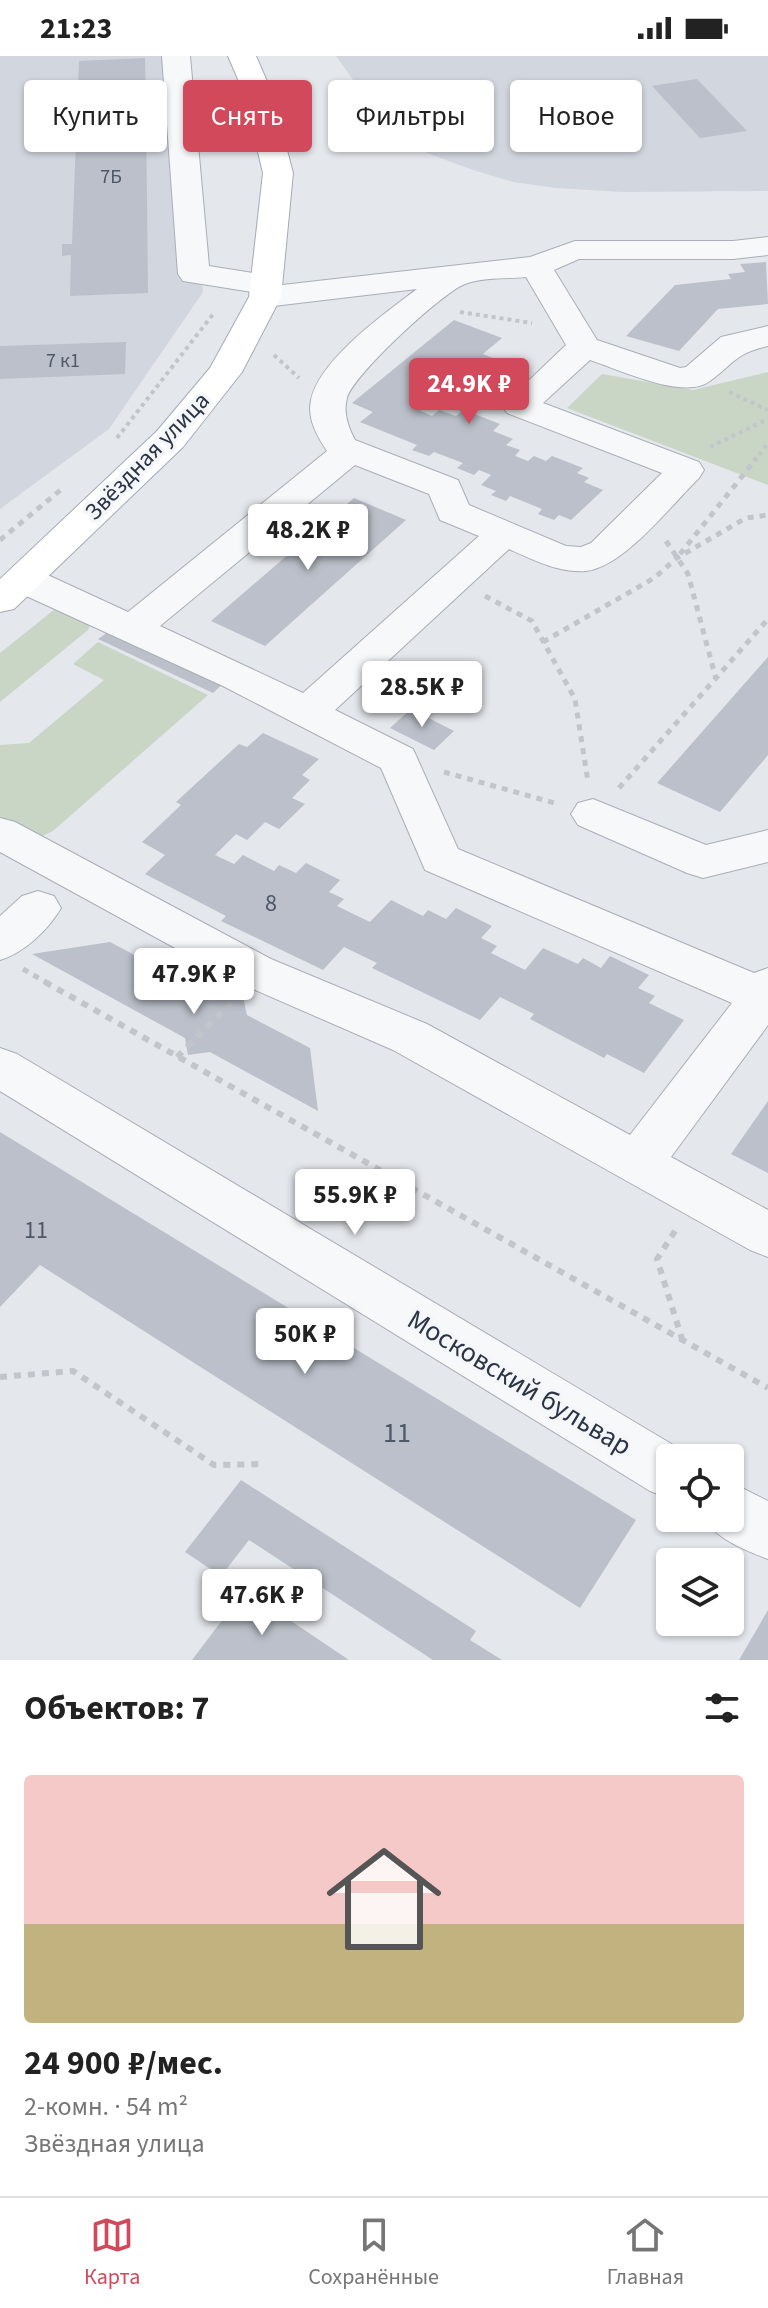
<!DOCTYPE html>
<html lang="ru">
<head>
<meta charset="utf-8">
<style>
	:root { --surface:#fff; --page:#f2f2f2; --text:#222; --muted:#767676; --line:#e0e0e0; --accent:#d1495b }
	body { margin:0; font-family:"Source Sans 3",sans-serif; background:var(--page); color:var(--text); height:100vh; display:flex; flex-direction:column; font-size:30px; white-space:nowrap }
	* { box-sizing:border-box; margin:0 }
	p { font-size:26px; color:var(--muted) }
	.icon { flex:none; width:44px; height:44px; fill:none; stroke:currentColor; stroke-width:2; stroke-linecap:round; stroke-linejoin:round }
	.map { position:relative; height:1604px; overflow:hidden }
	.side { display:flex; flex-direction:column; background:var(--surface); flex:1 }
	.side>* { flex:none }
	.top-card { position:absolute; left:24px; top:24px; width:720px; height:72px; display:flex; gap:16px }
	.controls { position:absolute; left:656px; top:1388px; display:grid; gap:16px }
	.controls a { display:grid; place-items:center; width:88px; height:88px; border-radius:8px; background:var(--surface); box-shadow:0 2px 6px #0004; font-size:40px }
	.price { position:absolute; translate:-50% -68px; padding:0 18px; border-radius:8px; background:#fff; color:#222; font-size:26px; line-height:52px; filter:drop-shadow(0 2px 4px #0008) }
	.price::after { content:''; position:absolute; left:50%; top:48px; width:24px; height:18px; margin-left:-12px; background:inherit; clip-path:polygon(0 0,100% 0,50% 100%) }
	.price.current { background:var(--accent); color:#fff }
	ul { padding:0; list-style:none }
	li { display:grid; align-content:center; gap:16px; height:424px; padding:0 24px }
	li+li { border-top:2px solid var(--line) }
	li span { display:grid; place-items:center; height:248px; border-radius:8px; color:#555 }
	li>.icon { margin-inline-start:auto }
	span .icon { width:144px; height:144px; fill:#fffc; stroke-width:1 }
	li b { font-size:34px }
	h2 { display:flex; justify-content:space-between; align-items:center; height:96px; padding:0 24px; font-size:34px }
	.tag { padding:0 28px; border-radius:8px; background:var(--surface); box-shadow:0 2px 6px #0004; font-size:28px; line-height:72px }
	.tag.current { background:var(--accent); color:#fff }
	.status { display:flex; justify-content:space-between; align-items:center; height:56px; padding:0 40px; background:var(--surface); direction:ltr }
	.status svg { height:22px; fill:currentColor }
	.tabs { display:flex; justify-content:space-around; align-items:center; height:112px; border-top:2px solid var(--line); background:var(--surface); font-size:22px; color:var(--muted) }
	.tabs a { display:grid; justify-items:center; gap:4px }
	.tabs .current { color:var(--accent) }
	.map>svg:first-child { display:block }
</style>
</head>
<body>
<div class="status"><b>21:23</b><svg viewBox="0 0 49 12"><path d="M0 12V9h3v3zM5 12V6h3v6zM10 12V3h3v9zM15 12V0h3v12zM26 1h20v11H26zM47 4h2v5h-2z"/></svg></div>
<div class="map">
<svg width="768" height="1604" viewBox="0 0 768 1604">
	<rect width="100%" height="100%" fill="#e4e7ec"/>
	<!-- built -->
	<path fill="#d2d6de" d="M0,0H182L203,236L109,373L0,453Z
		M336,0H768V135L622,136L556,132L513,126L473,114L427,97L389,74Z"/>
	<!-- green -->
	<path fill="#c9d6c5" d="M768,316V429L567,352L602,318L693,334Z
		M60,549L91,566L88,574L0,646V597Z
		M98,586L208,639L53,775L40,781L0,766V689L29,687L104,624L73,608Z"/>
	<!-- building -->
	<path fill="#bbc0ca" d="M145,2L146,42L162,41L163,52L146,53L148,237L70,240L71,199L62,200V188H72L79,5Z
		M697,23L747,75L700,82L652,30Z
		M766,206L768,248L718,253L679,295L626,280L675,229L731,223L728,218L745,216L740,208Z
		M454,264L502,282L483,298L493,302L475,317L464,313L417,353L432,360L439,354L456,360L464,354L500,368L493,375L513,383L506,389L520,394L515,400L528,405L534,400L546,405L552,400L583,412L577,417L589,422L584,426L603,434L571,464L559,459L554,464L538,458L542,453L510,440L506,445L491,439L496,435L481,429L491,419L479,414L474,419L457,412L463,407L434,396L429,400L412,394L417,389L360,366L373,356L352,347Z
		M126,286L125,318L0,323V290Z
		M354,442L406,464L265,590L211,565Z
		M115,571L229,622L213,637L98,583Z
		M768,601V699L720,756L657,727Z
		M411,653L454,675L434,694L390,672Z
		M263,677L319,703L302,719L310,724L292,742L305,748L279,773L265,766L247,784L236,778L215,799L234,808L243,799L274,815L279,809L296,817L306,807L340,824L329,836L344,843L337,850L370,866L391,844L423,860L428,854L446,863L456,852L492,870L481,882L497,890L491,897L525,914L543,892L578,908L583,902L601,912L610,900L649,919L638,932L655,940L649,947L684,964L644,1017L607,998L604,1002L530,963L534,958L500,941L480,964L372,912L377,907L344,891L323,914L221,865L226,860L145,818L165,799L142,786L181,749L176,746L239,688L247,691Z
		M110,886L219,944L243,941L247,959L310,992L318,1055L210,996L188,999L185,982L32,898Z
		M768,1045V1117L731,1098Z
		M0,1076L636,1464L580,1552L40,1209L0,1251Z
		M241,1424L476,1575L470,1584L502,1604H433L249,1484L221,1520L185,1496Z
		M245,1534L349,1604H192Z
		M768,1554V1604H739Z"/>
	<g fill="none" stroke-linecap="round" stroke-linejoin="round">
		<defs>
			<path id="minor" d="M162,0H190L209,210L278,221L282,229L530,201L575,185H733L768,181V199L733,203H579L554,214L597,284L680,312L686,311L721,281L768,270V290C736,297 734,307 710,325C684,345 618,313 590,304L543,347L699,406L704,414L699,422C672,448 624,511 586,515C559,517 533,504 509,493L335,654L413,693L458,793L754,917L768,912V969L671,1101L768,1154V1201L750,1194L393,994L239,927L0,796V762L15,766L271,903L427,968L630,1079L732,947L425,814L381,712L223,630L11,533L6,524L11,515L25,512L39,515L128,556L327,395C317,380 307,363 311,344C320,303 384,258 417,233L265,251L253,248L249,241L252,236L183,225L178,218ZM526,221L566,289L502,350L507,357L662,417L591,487L581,491L566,490L469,449L458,424L355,384C348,371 343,356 347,342C353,319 443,236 465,228C483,221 508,223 526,221ZM355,409L429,438L440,464L479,480L303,637L160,570Z
				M593,743L706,789L768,774V806L703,822L687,817L578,769L571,758L578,747Z
				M38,835L54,840L61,852C48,874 24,897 0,904V860L22,840Z
				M0,992L17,998L690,1399L692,1402H670V1443L650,1435L0,1035Z
				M730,1426L768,1445V1503C747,1495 715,1483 705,1462H730Z"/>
			<path id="major" d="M228,0H256L272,37L293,117L281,241L242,316L183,391L14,553L0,556V523L157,375L210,312L249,241L263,117L244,37Z"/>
		</defs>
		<!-- minor casing -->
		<use href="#minor" stroke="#a9aeb7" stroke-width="2"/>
		<!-- major casing -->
		<use href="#major" stroke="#a3abb8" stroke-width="2"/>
		<!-- path-far2 -->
		<path stroke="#c2c5cb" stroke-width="4" stroke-dasharray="4 4" stroke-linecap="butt" d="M460,256L532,267
			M274,299L299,322
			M729,336L768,354
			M117,382L214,257
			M710,391L768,363
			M754,405L768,387"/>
		<!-- path-far1 -->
		<path stroke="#c2c5cb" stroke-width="5" stroke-dasharray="6 6" stroke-linecap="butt" d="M0,484L63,432
			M666,485L688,518L716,623
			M680,498L756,403
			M485,540L532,565L575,643L588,726
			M543,586L654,522L677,502L746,462L768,459
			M444,716L558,748
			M619,732L768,563
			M23,913L49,928"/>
		<!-- path -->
		<path stroke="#c2c5cb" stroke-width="6" stroke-dasharray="7 7" stroke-linecap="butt" d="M45,926L768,1332
			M177,1001L233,945
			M675,1175L657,1203L682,1283
			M0,1321L73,1315L214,1409L263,1408"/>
		<!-- minor -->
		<use href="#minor" fill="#f7f8fa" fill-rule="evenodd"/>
		<!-- major -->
		<use href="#major" fill="#fff" fill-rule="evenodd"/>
	</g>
	<g text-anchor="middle" stroke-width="7" stroke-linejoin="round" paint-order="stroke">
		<!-- far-number labels -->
		<g font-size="20" fill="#4f5766">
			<text x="111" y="127">7Б</text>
			<text x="63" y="311">7 к1</text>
		</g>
		<!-- far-street labels -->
		<g font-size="24" fill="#2b3445" stroke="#f4f6f9">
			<text transform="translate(147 400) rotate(-46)" y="8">Звёздная улица</text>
		</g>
		<!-- number labels -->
		<g font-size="24" fill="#4f5766">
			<text x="271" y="855">8</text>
			<text x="36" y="1182">11</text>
		</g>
		<!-- street labels -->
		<g font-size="28" fill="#2b3445" stroke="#f4f6f9">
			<text transform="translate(520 1326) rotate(31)" y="10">Московский бульвар</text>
		</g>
		<!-- near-number labels -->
		<g font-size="28" fill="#4f5766">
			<text x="397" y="1386">11</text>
		</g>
	</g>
</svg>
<div class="controls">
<a><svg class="icon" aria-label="locate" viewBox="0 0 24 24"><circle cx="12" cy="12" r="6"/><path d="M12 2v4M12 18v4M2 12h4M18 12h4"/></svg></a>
<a><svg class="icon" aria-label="layers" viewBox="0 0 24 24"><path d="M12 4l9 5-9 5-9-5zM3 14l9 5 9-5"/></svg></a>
</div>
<b class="price current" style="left:469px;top:370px">24.9K ₽</b>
<b class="price" style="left:308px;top:516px">48.2K ₽</b>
<b class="price" style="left:422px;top:673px">28.5K ₽</b>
<b class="price" style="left:194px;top:960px">47.9K ₽</b>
<b class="price" style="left:355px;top:1181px">55.9K ₽</b>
<b class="price" style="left:305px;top:1320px">50K ₽</b>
<b class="price" style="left:262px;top:1581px">47.6K ₽</b>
<div class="top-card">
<a class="tag">Купить</a>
<a class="tag current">Снять</a>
<a class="tag">Фильтры</a>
<a class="tag">Новое</a>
</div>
</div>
<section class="side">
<h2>Объектов: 7<svg class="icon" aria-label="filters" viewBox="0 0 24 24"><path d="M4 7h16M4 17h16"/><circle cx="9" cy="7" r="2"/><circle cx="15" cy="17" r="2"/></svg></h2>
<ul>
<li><span style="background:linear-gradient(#f6c9c9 60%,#c2b280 0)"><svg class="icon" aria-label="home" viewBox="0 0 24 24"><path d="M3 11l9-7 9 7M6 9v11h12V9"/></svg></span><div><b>24 900 ₽/мес.</b><p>2-комн. · 54 m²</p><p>Звёздная улица</p></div></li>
</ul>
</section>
<nav class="tabs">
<a class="current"><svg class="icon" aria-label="map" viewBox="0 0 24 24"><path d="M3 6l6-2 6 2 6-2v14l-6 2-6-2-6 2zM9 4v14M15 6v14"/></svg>Карта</a>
<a><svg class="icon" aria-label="saved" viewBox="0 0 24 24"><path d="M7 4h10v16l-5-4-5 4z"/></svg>Сохранённые</a>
<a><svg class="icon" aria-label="home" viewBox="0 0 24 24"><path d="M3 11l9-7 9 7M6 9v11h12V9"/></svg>Главная</a>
</nav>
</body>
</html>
